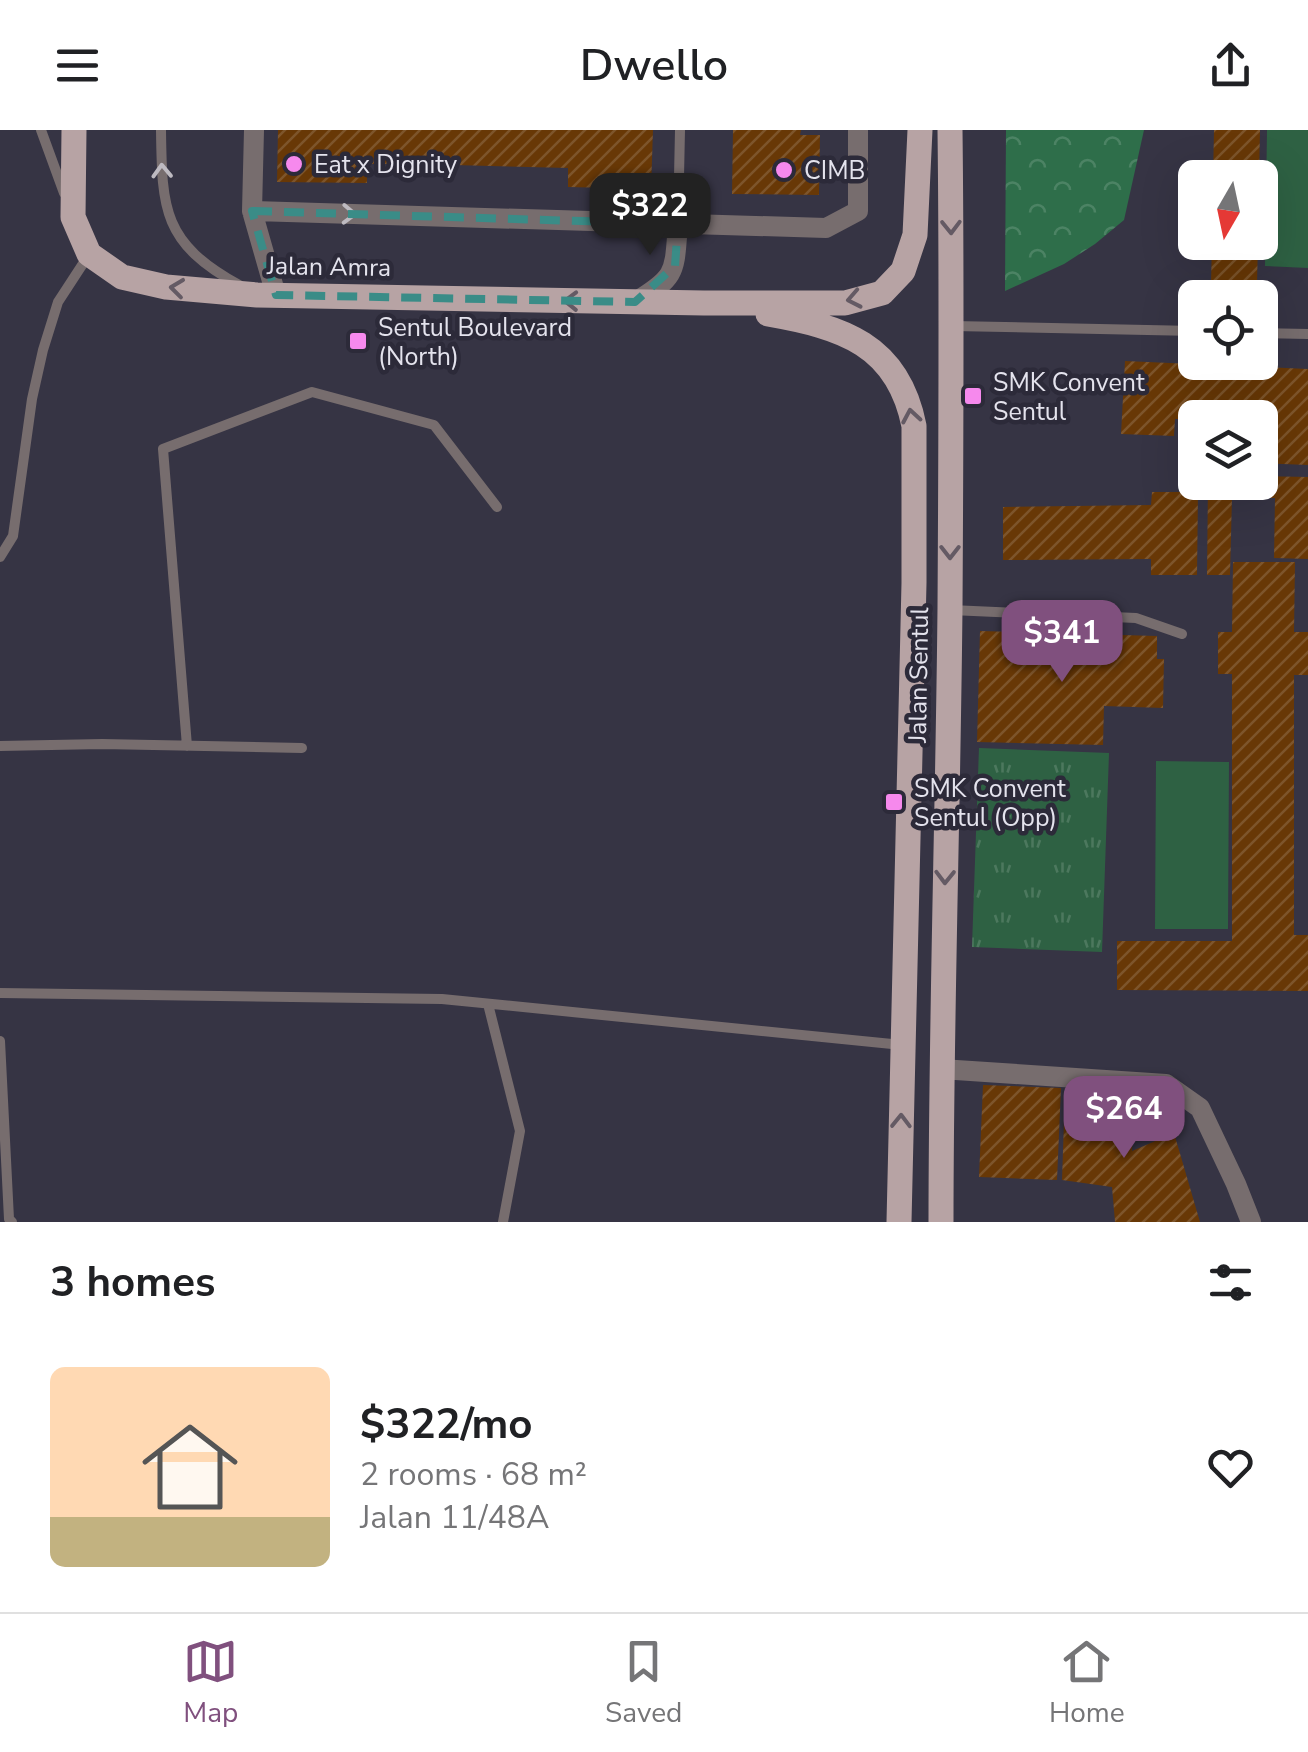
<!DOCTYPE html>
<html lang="en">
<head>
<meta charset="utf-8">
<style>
	:root { --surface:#fff; --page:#f2f2f2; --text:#202124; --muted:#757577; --line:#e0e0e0; --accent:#80507e }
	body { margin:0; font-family:"Nunito Sans",sans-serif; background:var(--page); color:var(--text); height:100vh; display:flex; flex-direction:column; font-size:38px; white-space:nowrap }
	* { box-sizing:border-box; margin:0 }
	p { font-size:32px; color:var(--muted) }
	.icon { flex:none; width:55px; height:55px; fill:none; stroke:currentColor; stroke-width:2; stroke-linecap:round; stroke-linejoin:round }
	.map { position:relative; height:1092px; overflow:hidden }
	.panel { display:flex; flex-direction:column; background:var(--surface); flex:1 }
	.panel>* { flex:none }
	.needle { width:65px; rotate:189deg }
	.controls { position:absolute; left:1178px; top:30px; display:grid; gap:20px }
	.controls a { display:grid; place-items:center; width:100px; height:100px; border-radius:15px; background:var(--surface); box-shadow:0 10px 40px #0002; font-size:50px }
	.price { position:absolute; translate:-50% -85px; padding:0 22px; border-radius:20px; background:var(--accent); color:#fff; font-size:32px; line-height:65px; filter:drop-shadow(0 2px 5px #0008) }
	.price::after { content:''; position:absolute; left:50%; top:60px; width:30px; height:22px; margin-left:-15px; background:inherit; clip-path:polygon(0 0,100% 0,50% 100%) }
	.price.on { background:#222; color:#fff }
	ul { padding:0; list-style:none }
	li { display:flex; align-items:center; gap:30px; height:250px; padding:0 50px }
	li span { display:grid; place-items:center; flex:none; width:280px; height:200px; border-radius:15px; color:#555 }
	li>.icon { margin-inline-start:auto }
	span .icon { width:120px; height:120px; fill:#fffc; stroke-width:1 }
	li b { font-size:42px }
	h2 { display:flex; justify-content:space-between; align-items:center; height:120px; padding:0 50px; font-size:42px }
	header { display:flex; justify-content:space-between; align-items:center; height:130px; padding:0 50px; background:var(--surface); font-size:45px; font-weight:600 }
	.dock { display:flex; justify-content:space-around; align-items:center; height:140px; border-top:2px solid var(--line); background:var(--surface); font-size:28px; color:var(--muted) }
	.dock a { display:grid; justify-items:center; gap:5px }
	.dock .on { color:var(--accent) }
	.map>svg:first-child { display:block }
</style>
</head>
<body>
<header><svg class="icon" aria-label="menu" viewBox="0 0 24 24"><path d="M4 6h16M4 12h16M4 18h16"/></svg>Dwello<svg class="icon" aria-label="share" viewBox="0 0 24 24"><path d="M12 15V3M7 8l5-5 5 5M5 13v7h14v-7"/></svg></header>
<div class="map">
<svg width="1308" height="1092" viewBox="0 0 1308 1092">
	<defs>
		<pattern id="grass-tufts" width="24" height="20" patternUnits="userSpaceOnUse" patternTransform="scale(2.5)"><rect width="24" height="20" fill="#2e6143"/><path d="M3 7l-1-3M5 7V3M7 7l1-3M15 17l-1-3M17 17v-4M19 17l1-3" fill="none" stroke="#4c785e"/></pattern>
		<pattern id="forest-crowns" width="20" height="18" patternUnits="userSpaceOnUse" patternTransform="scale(2.5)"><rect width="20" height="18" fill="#2e6e4a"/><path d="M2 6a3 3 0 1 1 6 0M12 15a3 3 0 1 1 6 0" fill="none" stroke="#4c8364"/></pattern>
		<pattern id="building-hatch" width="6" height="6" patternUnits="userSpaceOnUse" patternTransform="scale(2.5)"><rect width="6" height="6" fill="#683806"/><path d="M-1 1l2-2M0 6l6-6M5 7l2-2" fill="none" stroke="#7d552b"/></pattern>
	</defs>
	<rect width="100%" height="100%" fill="#363444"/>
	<!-- grass -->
	<path fill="url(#grass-tufts)" d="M979,618L1109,623L1102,822L972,817Z"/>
	<!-- forest -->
	<path fill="url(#forest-crowns)" d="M1006,0H1144L1124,90L1095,114L1064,134L1005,161Z"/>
	<!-- green -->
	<path fill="#2e6143" d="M1267,0H1308V138L1265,136Z
		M1156,631L1229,632L1228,799H1155Z"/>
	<!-- building -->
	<path fill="url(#building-hatch)" d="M278,0H653L651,59L568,57V38L415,34H367V53L277,52Z
		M733,0H801L800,5H820L819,65L732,64Z
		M1214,0H1260L1259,48H1213Z
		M1212,112H1258L1257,154L1211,153Z
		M1125,231L1308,239V335L1260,333V288L1175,289L1174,306L1121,304Z
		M1260,346L1308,347V429L1274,428L1275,368L1232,367L1230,445H1207L1208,352H1260Z
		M1152,362H1198L1197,445H1151V429L1003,430V377L1151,375Z
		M1233,432H1295L1294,502H1308V545H1294V805H1308V861L1117,860V811H1232V544H1218V502H1232Z
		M980,501L1157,506V529H1164L1163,578L1104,576L1103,615L977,612Z
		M983,955L1061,958L1057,1050L979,1047Z
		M1065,961L1134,966L1132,1021L1174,1003L1200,1092H1115L1112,1057L1062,1050Z"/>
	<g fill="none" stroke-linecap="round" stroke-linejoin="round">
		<!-- service -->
		<path stroke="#776d6e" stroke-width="10" d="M41,0L64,63
			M161,0C162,80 163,113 239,155
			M678,94L680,0
			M953,196L1195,201
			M1260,203L1308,204
			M0,427L13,406L32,269L43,220L58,172L88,126
			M951,480L1136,488L1182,504
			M0,616L102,614L302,618
			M187,616L163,319L312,262L434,295L497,377
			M0,863L442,869L902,915
			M488,874L520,1001L503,1092
			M0,911L9,1089L12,1092"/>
		<!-- minor -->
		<path stroke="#776d6e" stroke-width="20" d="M254,0L252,81L276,165
			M252,81L826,98L858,81V0
			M635,172C678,146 674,142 678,94
			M941,939L1166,954L1200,978L1236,1054L1251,1092"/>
		<!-- primary -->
		<path stroke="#b7a3a4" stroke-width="25" d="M74,0L73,87L89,124L122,147L166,157L257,165L704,173H845L882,163L903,141L915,105L920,0
			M768,184C842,197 898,214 914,296V453L899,1092
			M941,1092C941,887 948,683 950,478C951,318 952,159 950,0"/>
	</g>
	<!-- one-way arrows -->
	<defs><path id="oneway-chevron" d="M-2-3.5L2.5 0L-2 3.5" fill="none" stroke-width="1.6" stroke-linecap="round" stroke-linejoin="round" transform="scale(2.5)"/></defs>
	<g stroke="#bebac1">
		<use href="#oneway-chevron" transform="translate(162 41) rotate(-92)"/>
		<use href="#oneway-chevron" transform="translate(349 84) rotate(2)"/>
	</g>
	<g stroke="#645a64">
		<use href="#oneway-chevron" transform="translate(951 97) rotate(89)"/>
		<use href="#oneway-chevron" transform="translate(177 158) rotate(-173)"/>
		<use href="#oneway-chevron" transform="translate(854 169) rotate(169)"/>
		<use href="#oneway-chevron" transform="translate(571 171) rotate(-179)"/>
		<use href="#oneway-chevron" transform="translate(911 286) rotate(-100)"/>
		<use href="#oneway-chevron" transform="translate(950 422) rotate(90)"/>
		<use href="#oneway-chevron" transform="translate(945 747) rotate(91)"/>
		<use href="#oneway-chevron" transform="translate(901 991) rotate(-89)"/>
	</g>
	<!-- marked area -->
	<path fill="none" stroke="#3a8c87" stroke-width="8" stroke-dasharray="20 12" stroke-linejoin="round" d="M252,81L678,94L675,136L635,172L276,165Z"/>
	<!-- markers -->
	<g fill="#f689ed" stroke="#2c2a39" stroke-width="4">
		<circle cx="294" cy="34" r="10"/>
		<circle cx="784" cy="40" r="10"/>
		<rect x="348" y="201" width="20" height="20" rx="5"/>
		<rect x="963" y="256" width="20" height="20" rx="5"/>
		<rect x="884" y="662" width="20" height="20" rx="5"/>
	</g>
	<g text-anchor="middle" stroke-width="9" stroke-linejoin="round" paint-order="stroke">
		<!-- poi labels -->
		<g font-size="25" fill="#e4e3ed" stroke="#2c2a39" text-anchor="start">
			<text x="314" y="43">Eat x Dignity</text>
			<text x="804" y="49">CIMB</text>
			<text x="378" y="206">Sentul Boulevard<tspan x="378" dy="29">(North)</tspan></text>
			<text x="993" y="261">SMK Convent<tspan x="993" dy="29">Sentul</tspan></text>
			<text x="914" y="667">SMK Convent<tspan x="914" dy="29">Sentul (Opp)</tspan></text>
		</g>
		<!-- street labels -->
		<g font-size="25" fill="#e4e3ed" stroke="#2c2a39">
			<text transform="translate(329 136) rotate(1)" y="9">Jalan Amra</text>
			<text transform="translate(918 545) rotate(-89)" y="9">Jalan Sentul</text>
		</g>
	</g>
</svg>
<div class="controls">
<a><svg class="needle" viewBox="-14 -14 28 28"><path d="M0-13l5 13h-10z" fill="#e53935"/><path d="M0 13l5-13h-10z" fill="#757577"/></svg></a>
<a><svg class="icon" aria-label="locate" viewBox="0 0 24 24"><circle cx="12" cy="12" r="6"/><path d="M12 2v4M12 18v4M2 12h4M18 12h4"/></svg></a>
<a><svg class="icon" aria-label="layers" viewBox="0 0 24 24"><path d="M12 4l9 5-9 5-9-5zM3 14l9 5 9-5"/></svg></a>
</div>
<b class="price on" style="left:650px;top:128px">$322</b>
<b class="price" style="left:1062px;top:555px">$341</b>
<b class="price" style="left:1124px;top:1031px">$264</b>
</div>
<section class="panel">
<h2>3 homes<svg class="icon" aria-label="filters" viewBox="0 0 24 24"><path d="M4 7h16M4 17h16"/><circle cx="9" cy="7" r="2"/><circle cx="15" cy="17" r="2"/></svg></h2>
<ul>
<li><span style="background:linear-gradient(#ffd9b3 75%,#c2b280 0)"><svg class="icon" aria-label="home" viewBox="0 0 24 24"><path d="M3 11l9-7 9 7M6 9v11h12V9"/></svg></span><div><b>$322/mo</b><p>2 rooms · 68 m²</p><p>Jalan 11/48A</p></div><svg class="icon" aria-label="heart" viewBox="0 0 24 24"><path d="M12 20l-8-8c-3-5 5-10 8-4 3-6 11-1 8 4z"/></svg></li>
</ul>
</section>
<nav class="dock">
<a class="on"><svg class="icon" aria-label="map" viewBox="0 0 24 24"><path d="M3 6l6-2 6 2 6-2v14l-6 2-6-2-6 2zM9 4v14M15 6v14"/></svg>Map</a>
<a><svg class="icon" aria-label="saved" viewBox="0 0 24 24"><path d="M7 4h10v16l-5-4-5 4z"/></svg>Saved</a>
<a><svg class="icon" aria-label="home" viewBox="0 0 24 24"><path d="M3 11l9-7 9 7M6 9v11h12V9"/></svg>Home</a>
</nav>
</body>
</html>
